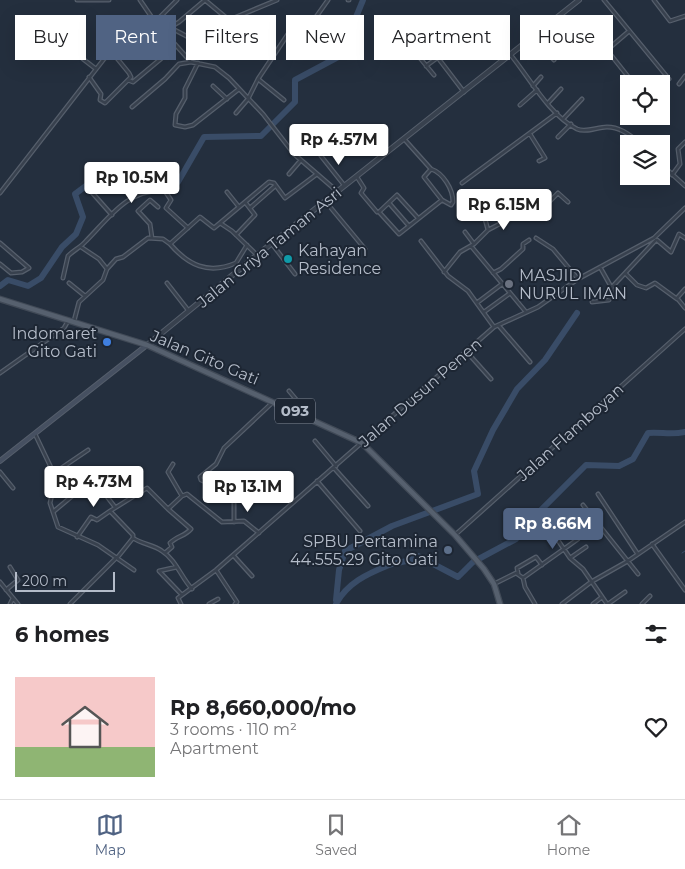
<!DOCTYPE html>
<html lang="en">
<head>
<meta charset="utf-8">
<style>
	:root { --surface:#fff; --page:#f2f2f2; --text:#202124; --muted:#757577; --line:#e0e0e0; --accent:#506383 }
	body { margin:0; font-family:Montserrat,sans-serif; background:var(--page); color:var(--text); height:100vh; display:flex; flex-direction:column; font-size:19px; white-space:nowrap }
	* { box-sizing:border-box; margin:0 }
	p { font-size:16px; color:var(--muted) }
	.icon { flex:none; width:28px; height:28px; fill:none; stroke:currentColor; stroke-width:2; stroke-linecap:round; stroke-linejoin:round }
	.map { position:relative; height:604px; overflow:hidden }
	.sheet { display:flex; flex-direction:column; background:var(--surface); flex:1 }
	.sheet>* { flex:none }
	.hud { position:absolute; left:15px; top:15px; width:655px; height:45px; display:flex; gap:10px }
	.fabs { position:absolute; left:620px; top:75px; display:grid; gap:10px }
	.fabs a { display:grid; place-items:center; width:50px; height:50px; border-radius:0px; background:var(--surface); box-shadow:0 5px 20px #0002; font-size:25px }
	.scale { position:absolute; left:15px; bottom:12px; width:100px; box-sizing:border-box; padding-left:5px; border:2px solid #b4bcc9; border-top:0; font-size:14px; line-height:18px; white-space:nowrap; color:#b4bcc9; -webkit-text-stroke:4px #1d2633; paint-order:stroke }
	.price { position:absolute; translate:-50% -42px; padding:0 11px; border-radius:5px; background:#fff; color:#222; font-size:16px; line-height:32px; filter:drop-shadow(0 1px 2px #0008) }
	.price::after { content:''; position:absolute; left:50%; top:30px; width:15px; height:11px; margin-left:-8px; background:inherit; clip-path:polygon(0 0,100% 0,50% 100%) }
	.price.on { background:var(--accent); color:#fff }
	ul { padding:0; list-style:none }
	li { display:flex; align-items:center; gap:15px; height:125px; padding:0 15px }
	li+li { border-top:1px solid var(--line) }
	li span { display:grid; place-items:center; flex:none; width:140px; height:100px; border-radius:0px; color:#555 }
	li>.icon { margin-inline-start:auto }
	span .icon { width:60px; height:60px; fill:#fffc; stroke-width:1 }
	li b { font-size:21px }
	h2 { display:flex; justify-content:space-between; align-items:center; height:60px; padding:0 15px; font-size:21px }
	.pill { padding:0 18px; border-radius:0px; background:var(--surface); box-shadow:0 5px 20px #0002; font-size:18px; line-height:45px }
	.pill.on { background:var(--accent); color:#fff }
	.tab-bar { display:flex; justify-content:space-around; align-items:center; height:70px; border-top:1px solid var(--line); background:var(--surface); font-size:14px; color:var(--muted) }
	.tab-bar a { display:grid; justify-items:center; gap:2px }
	.tab-bar .on { color:var(--accent) }
	.map>svg:first-child { display:block }
</style>
</head>
<body>
<div class="map">
<svg width="685" height="604" viewBox="0 0 685 604">
	<rect width="100%" height="100%" fill="#242f3e"/>
	<g fill="none" stroke-linecap="round" stroke-linejoin="round">
		<!-- stream -->
		<path stroke="#394c67" stroke-width="1" d="M682,553L685,551"/>
		<!-- river -->
		<path stroke="#394c67" stroke-width="6" d="M0,286L8,280L28,286L41,278L62,247L76,234L83,217L75,194L106,171L170,186L178,182L204,137L261,136L295,102V80L340,56L363,0
			M336,600L339,570L345,551L392,526L478,494L474,471L493,430L517,389L545,360L577,313
			M336,604C347,583 367,574 389,565C400,561 408,563 418,556L458,577L473,562L516,539L528,523L586,465L619,466L633,459L648,433C661,432 672,435 685,432"/>
		<defs>
			<path id="minor" d="M77,0H109
				M140,0L155,22L177,0
				M205,0L229,20
				M348,0H349
				M604,0L669,79
				M654,0L670,21L685,16
				M582,20L607,50L628,32
				M311,24L332,35L338,30
				M171,28L190,38L200,27L214,37L217,36L229,20L277,0
				M162,32L179,22L205,0
				M533,37L554,60
				M119,45L132,57L136,54
				M414,50L424,41
				M607,50L634,84
				M111,51L129,73L131,77L128,80L133,82L175,47
				M510,54C529,77 549,115 577,129C586,133 597,127 607,127C620,127 631,135 640,144
				M83,59L96,69
				M198,63L185,89V98L176,114L175,125L185,127L193,125L239,89
				M426,66L437,58
				M434,75L400,34L410,25L419,33L464,92
				M89,77L101,94L100,100L105,103L128,80
				M258,79L284,100
				M679,84L685,76
				M213,86L227,99
				M533,86L541,77
				M548,103L561,89
				M520,105L537,90
				M132,107L165,79L179,64L191,62
				M236,113L248,99L258,79L290,31L311,24L328,0
				M564,118L582,99
				M530,134L545,158L539,161
				M558,137L571,124
				M405,140L431,169L424,177L442,200L399,234L379,212L397,195L418,218
				M321,156L344,185
				M661,164L685,186
				M431,169C443,173 453,189 453,202L451,205L442,200
				M289,174L301,160
				M672,175L680,164L678,149L685,142
				M357,177L364,188L361,193L377,212
				M462,183L557,113
				M88,188L112,215
				M227,192L239,207
				M0,193L104,59L114,48L155,22L191,62L215,67L229,78L263,114L294,154L338,192
				M326,202L365,249
				M389,203L409,226
				M250,208L275,186
				M485,219L488,230
				M220,223L269,182L274,183L285,198L317,174
				M465,232L474,244
				M236,235L255,215L245,202
				M152,238L150,224L138,211L150,200L158,207
				M536,238L553,249L578,279
				M657,240L671,252L679,234L685,238
				M421,241L448,276L468,291L494,327
				M0,243L29,268L22,272L11,273L0,264
				M170,244C188,265 208,275 236,263L247,245
				M272,244L295,274
				M471,246L526,312
				M81,247L99,259L107,269
				M444,272L460,252L474,244L488,230L536,205L543,208L558,193L568,202
				M493,273L501,269L523,249V244L529,240
				M626,274L637,285L646,288L655,283L677,299
				M63,278L68,256C74,250 81,247 86,241C108,219 129,187 165,191L171,200L166,208L188,228
				M69,283L85,296
				M167,283L188,310
				M612,287L656,240
				M685,289L677,298L685,308
				M478,302L502,284
				M592,302L609,300L614,292L600,267
				M484,312L509,294
				M74,321L79,302L103,280L107,269L116,259L123,257L148,238L163,239L170,244L200,217L214,228L220,223L232,231L257,255
				M499,326L530,362
				M466,351L491,379
				M0,373L64,328L68,321
				M289,391L300,404L294,410
				M35,434L56,478L50,503L58,527L98,545L134,570
				M315,441L336,466
				M173,464L168,472L182,496
				M334,468L368,506
				M0,472L13,488
				M54,473L88,450
				M317,481L360,531
				M598,494L637,553
				M108,498L115,507
				M583,505L638,574
				M53,512L83,487L100,470
				M543,519L539,526L553,533L570,558L583,569L607,604
				M234,522V495L201,480L200,477L216,464L224,448L273,402
				M455,535L685,329
				M77,537L91,517L97,520L110,511
				M555,537L563,526L568,529
				M652,544L685,590
				M165,553L172,547L170,543C177,536 185,536 191,529L168,509
				M233,555L252,576
				M117,558L133,538
				M570,558L586,547
				M177,567L159,571L182,595
				M216,570L237,602L235,604
				M518,573L517,568L536,557L542,565
				M523,578L525,587L535,604
				M0,582L18,604
				M494,584L516,573L523,578L578,539L580,532
				M192,589C181,577 176,560 162,551C154,545 142,544 133,538V535L110,511L147,488L168,509L182,496L187,494L222,522L244,521L259,533
				M6,590L18,580L10,567
				M10,604L13,598
				M70,604L115,559
				M181,604L178,598L182,595L216,570L494,327L538,307L578,279L654,238L685,208
				M209,604L218,599
				M562,604L591,582L628,561L685,522
				M593,604L602,597
				M608,604L625,592
				M642,604L650,596"/>
			<path id="tertiary" d="M147,345L257,255L579,0"/>
			<path id="secondary" d="M0,461L147,345"/>
			<path id="primary" d="M0,299L147,345L362,443L455,535L484,569L494,584L500,604"/>
		</defs>
		<!-- minor casing -->
		<use href="#minor" stroke="#565f6c" stroke-width="5"/>
		<!-- tertiary casing -->
		<use href="#tertiary" stroke="#565f6c" stroke-width="6"/>
		<!-- secondary casing -->
		<use href="#secondary" stroke="#565f6c" stroke-width="6"/>
		<!-- primary casing -->
		<use href="#primary" stroke="#414a57" stroke-width="7"/>
		<!-- minor -->
		<use href="#minor" stroke="#38414e" stroke-width="2.5"/>
		<!-- tertiary -->
		<use href="#tertiary" stroke="#38414e" stroke-width="4"/>
		<!-- secondary -->
		<use href="#secondary" stroke="#465061" stroke-width="4"/>
		<!-- primary -->
		<use href="#primary" stroke="#56606e" stroke-width="4.5"/>
	</g>
	<!-- markers -->
	<circle fill="#0f9aa8" stroke="#1d2633" stroke-width="2" cx="288" cy="259" r="5"/>
	<circle fill="#6b7280" stroke="#1d2633" stroke-width="2" cx="509" cy="284" r="5"/>
	<circle fill="#3f7fe0" stroke="#1d2633" stroke-width="2" cx="107" cy="342" r="5"/>
	<circle fill="#5c6f8a" stroke="#1d2633" stroke-width="2" cx="448" cy="550" r="5"/>
	<g text-anchor="middle" stroke-width="4" stroke-linejoin="round" paint-order="stroke">
		<!-- shield labels -->
		<rect fill="#1d2633" stroke="#878f9c" stroke-width="1" x="275" y="398.5" width="40" height="25" rx="4"/>
		<g font-size="15" font-weight="bold" fill="#b4bcc9">
			<text x="295" y="416">093</text>
		</g>
		<!-- street labels -->
		<g font-size="16" fill="#b4bcc9" stroke="#1d2633">
			<text transform="translate(269 247) rotate(-39)" y="6">Jalan Griya Taman Asri</text>
			<text transform="translate(205 357) rotate(23)" y="6">Jalan Gito Gati</text>
			<text transform="translate(420 392) rotate(-41)" y="6">Jalan Dusun Penen</text>
			<text transform="translate(570 432) rotate(-42)" y="6">Jalan Flamboyan</text>
		</g>
		<!-- poi labels -->
		<g font-size="16" fill="#b4bcc9" stroke="#1d2633" text-anchor="start">
			<text x="298" y="256">Kahayan<tspan x="298" dy="18">Residence</tspan></text>
			<text x="519" y="281">MASJID<tspan x="519" dy="18">NURUL IMAN</tspan></text>
			<text x="97" y="339" text-anchor="end">Indomaret<tspan x="97" dy="18">Gito Gati</tspan></text>
			<text x="438" y="547" text-anchor="end">SPBU Pertamina<tspan x="438" dy="18">44.555.29 Gito Gati</tspan></text>
		</g>
	</g>
</svg>
<div class="fabs">
<a><svg class="icon" aria-label="locate" viewBox="0 0 24 24"><circle cx="12" cy="12" r="6"/><path d="M12 2v4M12 18v4M2 12h4M18 12h4"/></svg></a>
<a><svg class="icon" aria-label="layers" viewBox="0 0 24 24"><path d="M12 4l9 5-9 5-9-5zM3 14l9 5 9-5"/></svg></a>
</div>
<div class="scale">200 m</div>
<b class="price" style="left:339px;top:166px">Rp 4.57M</b>
<b class="price" style="left:132px;top:204px">Rp 10.5M</b>
<b class="price" style="left:504px;top:231px">Rp 6.15M</b>
<b class="price" style="left:94px;top:508px">Rp 4.73M</b>
<b class="price" style="left:248px;top:513px">Rp 13.1M</b>
<b class="price on" style="left:553px;top:550px">Rp 8.66M</b>
<div class="hud">
<a class="pill">Buy</a>
<a class="pill on">Rent</a>
<a class="pill">Filters</a>
<a class="pill">New</a>
<a class="pill">Apartment</a>
<a class="pill">House</a>
</div>
</div>
<section class="sheet">
<h2>6 homes<svg class="icon" aria-label="filters" viewBox="0 0 24 24"><path d="M4 7h16M4 17h16"/><circle cx="9" cy="7" r="2"/><circle cx="15" cy="17" r="2"/></svg></h2>
<ul>
<li><span style="background:linear-gradient(#f6c9c9 70%,#8fb573 0)"><svg class="icon" aria-label="home" viewBox="0 0 24 24"><path d="M3 11l9-7 9 7M6 9v11h12V9"/></svg></span><div><b>Rp 8,660,000/mo</b><p>3 rooms · 110 m²</p><p>Apartment</p></div><svg class="icon" aria-label="heart" viewBox="0 0 24 24"><path d="M12 20l-8-8c-3-5 5-10 8-4 3-6 11-1 8 4z"/></svg></li>
</ul>
</section>
<nav class="tab-bar">
<a class="on"><svg class="icon" aria-label="map" viewBox="0 0 24 24"><path d="M3 6l6-2 6 2 6-2v14l-6 2-6-2-6 2zM9 4v14M15 6v14"/></svg>Map</a>
<a><svg class="icon" aria-label="saved" viewBox="0 0 24 24"><path d="M7 4h10v16l-5-4-5 4z"/></svg>Saved</a>
<a><svg class="icon" aria-label="home" viewBox="0 0 24 24"><path d="M3 11l9-7 9 7M6 9v11h12V9"/></svg>Home</a>
</nav>
</body>
</html>
